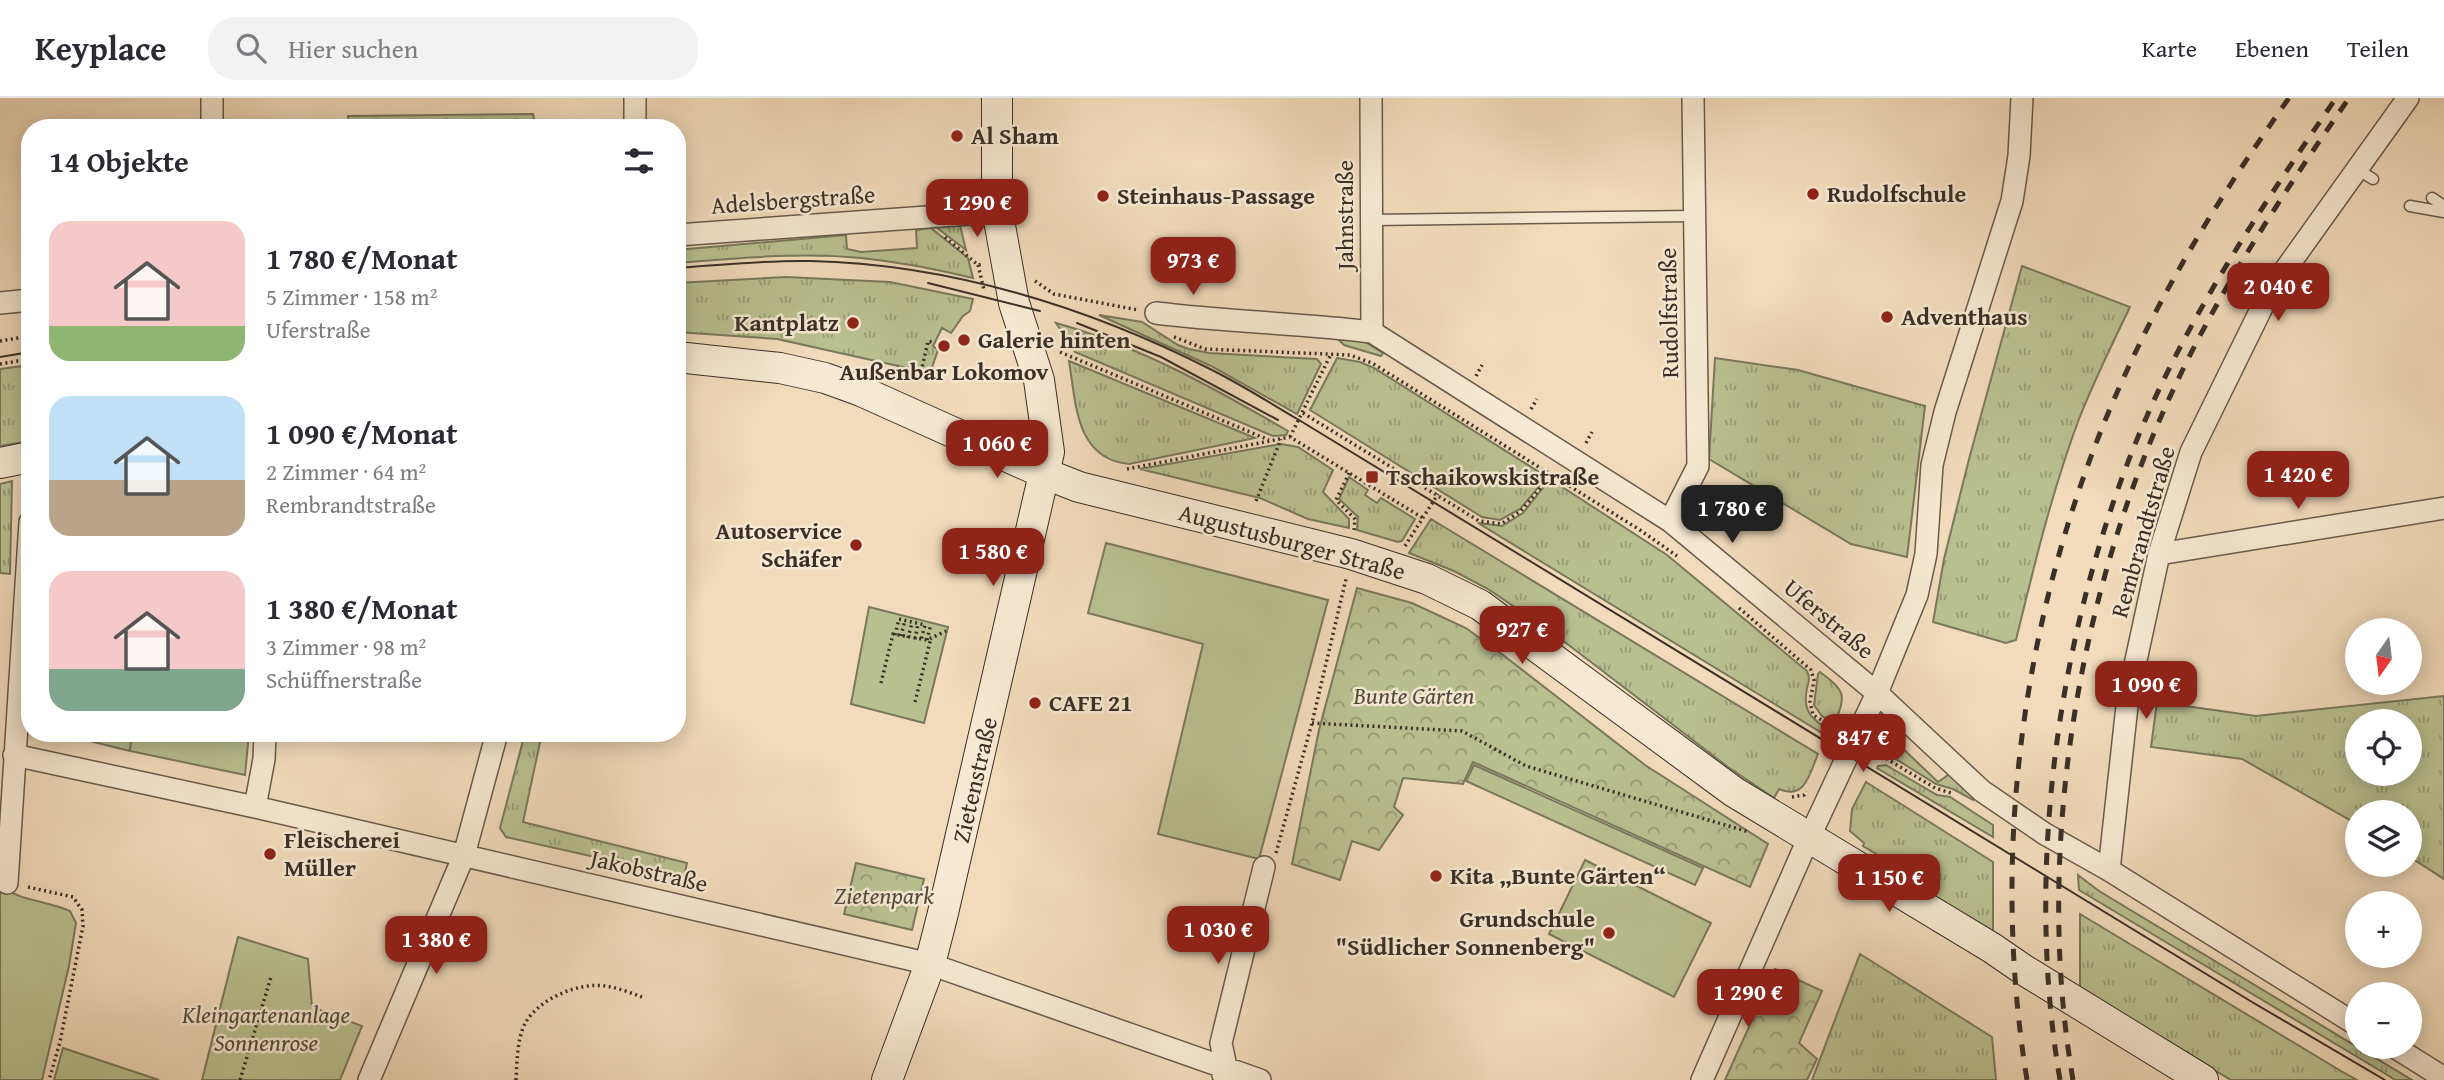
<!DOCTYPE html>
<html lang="de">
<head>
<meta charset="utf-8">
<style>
	:root { --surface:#fff; --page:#f2f2f3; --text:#2b2b33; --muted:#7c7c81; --line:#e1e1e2; --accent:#8f2418 }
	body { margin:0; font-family:"Gentium Book Plus",serif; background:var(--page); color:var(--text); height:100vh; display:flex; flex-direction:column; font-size:26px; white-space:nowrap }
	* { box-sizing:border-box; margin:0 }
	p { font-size:23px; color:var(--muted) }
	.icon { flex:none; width:38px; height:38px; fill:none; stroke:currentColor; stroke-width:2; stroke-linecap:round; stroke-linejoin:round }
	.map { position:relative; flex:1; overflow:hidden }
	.side { position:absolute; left:21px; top:21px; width:665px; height:623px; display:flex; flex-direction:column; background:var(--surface); border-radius:28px; box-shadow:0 4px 18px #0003 }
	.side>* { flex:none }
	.needle { width:46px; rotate:194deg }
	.buttons { position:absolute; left:2345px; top:520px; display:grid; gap:14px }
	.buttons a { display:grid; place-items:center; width:77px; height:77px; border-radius:50%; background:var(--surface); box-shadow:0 4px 18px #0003; font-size:35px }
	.price { position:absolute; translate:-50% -60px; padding:0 16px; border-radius:14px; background:var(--accent); color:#fff; font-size:23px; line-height:46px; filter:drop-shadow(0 2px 4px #0008) }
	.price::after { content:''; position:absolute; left:50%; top:42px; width:21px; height:16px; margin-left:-10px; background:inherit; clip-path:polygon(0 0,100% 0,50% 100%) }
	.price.active { background:#222; color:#fff }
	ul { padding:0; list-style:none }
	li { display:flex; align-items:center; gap:21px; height:175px; padding:0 28px }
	li span { display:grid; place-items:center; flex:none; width:196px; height:140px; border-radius:21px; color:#555 }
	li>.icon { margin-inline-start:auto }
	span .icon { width:84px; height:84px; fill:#fffc; stroke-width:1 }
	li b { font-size:30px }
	h2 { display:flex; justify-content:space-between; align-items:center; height:84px; padding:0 28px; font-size:30px }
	header { display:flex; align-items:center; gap:42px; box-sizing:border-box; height:98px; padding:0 35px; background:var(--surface); border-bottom:2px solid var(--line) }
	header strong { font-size:33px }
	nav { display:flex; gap:38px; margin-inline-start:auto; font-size:24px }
	.search { width:490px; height:63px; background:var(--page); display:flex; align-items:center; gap:18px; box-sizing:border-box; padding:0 24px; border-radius:28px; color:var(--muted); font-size:26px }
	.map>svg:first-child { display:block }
</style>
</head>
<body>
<header>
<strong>Keyplace</strong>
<div class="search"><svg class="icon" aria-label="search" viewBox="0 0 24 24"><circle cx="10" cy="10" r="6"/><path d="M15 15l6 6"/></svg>Hier suchen</div>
<nav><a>Karte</a><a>Ebenen</a><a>Teilen</a></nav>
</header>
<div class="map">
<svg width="2444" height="982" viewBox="0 0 2444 982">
	<defs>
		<pattern id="grass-tufts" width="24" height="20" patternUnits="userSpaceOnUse" patternTransform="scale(1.75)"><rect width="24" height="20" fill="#b9c090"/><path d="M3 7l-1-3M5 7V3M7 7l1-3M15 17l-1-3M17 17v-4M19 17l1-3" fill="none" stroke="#979c76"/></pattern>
		<pattern id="forest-crowns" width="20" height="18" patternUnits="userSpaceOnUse" patternTransform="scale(1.75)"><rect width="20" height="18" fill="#b9c090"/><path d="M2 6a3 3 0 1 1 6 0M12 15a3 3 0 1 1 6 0" fill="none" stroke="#979c76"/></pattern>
	</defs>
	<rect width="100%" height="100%" fill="#f1dbba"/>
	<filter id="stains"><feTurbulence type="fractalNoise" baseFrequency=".00286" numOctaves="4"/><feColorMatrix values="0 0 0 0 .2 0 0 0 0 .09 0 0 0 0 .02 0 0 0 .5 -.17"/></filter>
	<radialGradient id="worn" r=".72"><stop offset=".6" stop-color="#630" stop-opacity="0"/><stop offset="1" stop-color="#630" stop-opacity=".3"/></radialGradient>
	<!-- grass -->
	<path fill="url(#grass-tufts)" stroke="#7a785c" stroke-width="2" fill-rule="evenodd" d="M960,127L966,152L936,129Z
		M931,130L968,160L973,180C936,171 899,164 861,160C800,154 738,160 677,165V152L846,137L847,151L861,154L917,150L916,132Z
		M2022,168L2130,209C2112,246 2094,283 2079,321C2052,393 2034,468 2016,542L2006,545L1933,524L1944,461L1969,361Z
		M786,179L890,184L973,201L970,213L963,218L951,235L942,230L933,248L938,252L930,275L777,241L677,234V185Z
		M1099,217L1142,224L1178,247L1189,251L1209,255L1317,261L1321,266L1297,316L1211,268Z
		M1056,225C1139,248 1214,290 1288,333L1286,337L1273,338L1075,254Z
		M1357,239L1383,255L1381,258L1344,247L1338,241Z
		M1337,260L1360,264L1374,270L1547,379L1520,411L1500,422L1482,419L1310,312Z
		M1715,260L1798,272L1925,308L1907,459L1851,446L1709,361Z
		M1069,263L1255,340L1129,366C1075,361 1076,304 1069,263Z
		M30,267V343L0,348V271Z
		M1281,346L1298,349L1333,372L1323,394L1349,421V430L1308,421L1260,400L1140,371Z
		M1349,379L1368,392L1365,397L1377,405L1381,400L1415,421L1402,443L1398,444L1357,432L1358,419L1339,401Z
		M1550,381L1667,457L1807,573C1810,580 1809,583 1807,590C1802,614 1812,621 1830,633L1827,638L1478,425L1502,428L1523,415Z
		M12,383L10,476L0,475V386Z
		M1431,421L1818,656C1810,675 1805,703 1779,691L1774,700L1728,669L1553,535L1488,491L1454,473L1409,455Z
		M1820,574C1845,593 1847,596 1834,626L1822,618L1814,607L1818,576Z
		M2444,598V781L2410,759V714H2357V726L2242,661L2151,649L2157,604L2256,618ZM2357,623H2410V676H2357Z
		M1894,630L1907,634L1897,645L1938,684L1951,675L1972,696L1973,702L1953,691L1936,686L1883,653L1881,649L1888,634Z
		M525,635H542L523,724L687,765L684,779L506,739L500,730Z
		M1886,667L1937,697L1950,699L1993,727V739L1877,670L1878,668Z
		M1866,684L1993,764V841L1897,778L1898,769L1863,748L1864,745L1850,733L1852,711Z
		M2078,777L2099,793L2412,982H2395L2389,978L2079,792Z
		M2080,816L2341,973L2357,982H2231L2080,892Z
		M1860,856L1992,939L1996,982H1812Z"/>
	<!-- forest -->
	<path fill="url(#forest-crowns)" stroke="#7a785c" stroke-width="2" d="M533,16L536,30H349L348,18Z
		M1357,490L1412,505L1466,530L1503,557L1645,667L1768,746L1750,789L1473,664L1463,686L1403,680L1394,709L1403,717L1379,752L1352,743L1340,782L1292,766L1319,632Z
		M57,635H132L130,653Z
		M856,765L924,781L912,832L844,816Z
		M1775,871L1822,893L1799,945L1817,961L1807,982H1725Z"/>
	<!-- garden -->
	<path fill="#b9c090" stroke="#7a785c" stroke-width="2" d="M1106,445L1328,502L1259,761L1158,736L1203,546L1088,515Z
		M869,509L948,529L924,625L851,606Z
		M132,635H249L245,677L130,653Z
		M1474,667L1703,770L1695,787L1466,683Z
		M1585,762L1711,825L1674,899L1549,836Z
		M0,788C24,804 44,802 70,813L76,825L69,868L42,982H0Z
		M238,839L308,861L312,909L362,928L340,982H202Z
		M63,950L159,982H54Z"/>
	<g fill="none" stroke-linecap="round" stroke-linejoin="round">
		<defs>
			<path id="lane" d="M2357,71L2373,81
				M2432,100L2444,108
				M2410,108L2444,114
				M1372,122L1694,118"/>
			<path id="street" d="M212,0V30
				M635,0V30
				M1371,0L1372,234
				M677,137L969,116L997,111
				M0,205L30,202
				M1156,215C1228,224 1300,225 1372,234L1670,423L1877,595L1982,693L2045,736L2109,772L2357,927
				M1670,423L1698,368L1693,0
				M2159,456L2444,410
				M14,657L255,709L930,866L1260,982
				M255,709L264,661L265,635
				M2109,772L2128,599L2159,456L2191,354L2270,193L2408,0
				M7,785L30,424
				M2393,948L2444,980
				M1223,977L1226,969L1221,945L1264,769
				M369,982L464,757L497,635
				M1702,982L1802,755L1877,595L1917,497L1926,456L1932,367L1945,314L2012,103L2019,58L2022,0"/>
			<path id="secondary" d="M677,259L780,270L825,280L861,293L1046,376L1079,389L1351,456L1427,481L1480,507L1734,694L1992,850L2024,872L2203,982
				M0,365L30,359
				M887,982L930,866L943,815L1049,354L1039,282L1014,205L997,111V0"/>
		</defs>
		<!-- lane casing -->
		<use href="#lane" stroke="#685a4c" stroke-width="13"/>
		<!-- street casing -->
		<use href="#street" stroke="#685a4c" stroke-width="24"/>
		<!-- secondary casing -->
		<use href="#secondary" stroke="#3a2f27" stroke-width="32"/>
		<!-- path -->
		<path stroke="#3a2f27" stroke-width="3.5" stroke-dasharray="2 3.5" stroke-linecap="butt" d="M945,139L978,167L983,166
			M978,167L984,192
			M1035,183L1054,196L1138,212
			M1174,239L1205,251L1350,257L1372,265L1640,432L1677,458
			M0,243L30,238
			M1060,254L1269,342
			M0,266L30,261
			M1476,278L1482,267
			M920,279L928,243L934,245
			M1531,311L1537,301
			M1303,315L1479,423L1501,426L1521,413L1553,375
			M1290,339L1331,256
			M1586,345L1592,334
			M1127,371L1290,339L1423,420
			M1349,375L1336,402L1355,421L1354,432
			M1256,403L1281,341
			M1405,448L1438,396
			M1739,510L1811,572L1814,582L1810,604L1813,617L1839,632
			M895,537L899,521L925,527L921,542
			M901,538L905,522
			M908,540L912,525
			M915,541L918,526
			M927,542L931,526
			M881,585L893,536L927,542L946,533
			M915,604L931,540
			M1312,625L1462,633L1526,668L1749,734
			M1872,652L1935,690L1951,695
			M1792,699L1804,697L1806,693
			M1276,755L1312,625L1346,481
			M28,789L73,799L82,812L83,828L60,944L49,982
			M2366,948L2375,954
			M240,982L271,879
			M516,982C517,964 517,939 526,924C540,900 579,884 606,888C619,890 631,895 642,899"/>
		<!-- lane -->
		<use href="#lane" stroke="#f6e8d2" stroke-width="10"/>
		<!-- street -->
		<use href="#street" stroke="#f6e8d2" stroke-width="21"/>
		<!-- secondary -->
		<use href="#secondary" stroke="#f6e8d2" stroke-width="30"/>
		<!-- tram -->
		<path stroke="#3a2f27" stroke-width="2" d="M677,170C721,167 766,162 810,163C950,166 1088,209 1212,272C1242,287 1270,305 1299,322L2252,904L2385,982
			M928,185L1040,213
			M1077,225L1161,259L1278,322
			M0,259L30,254"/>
		<!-- rail -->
		<path stroke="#3a2f27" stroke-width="5" stroke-dasharray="12 12" stroke-linecap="butt" d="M2027,982C1988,743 2026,488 2129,268C2173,173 2229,85 2289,0
			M2060,982C2020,749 2066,471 2174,261C2221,169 2278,85 2336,0
			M2073,982C2034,757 2077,496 2174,290C2222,187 2285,93 2349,0"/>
	</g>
	<!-- markers -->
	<g fill="#8f2418" stroke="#f6e8d2" stroke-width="2.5">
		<circle cx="957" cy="38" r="7"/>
		<circle cx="1813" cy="96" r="7"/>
		<circle cx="1103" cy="98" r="7"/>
		<circle cx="1887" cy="219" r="7"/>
		<circle cx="853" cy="225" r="7"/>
		<circle cx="964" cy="242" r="7"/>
		<circle cx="944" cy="248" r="7"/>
		<rect x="1365" y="372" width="14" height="14" rx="3.5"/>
		<circle cx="856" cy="447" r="7"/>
		<circle cx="1035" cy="605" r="7"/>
		<circle cx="270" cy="756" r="7"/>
		<circle cx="1436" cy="778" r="7"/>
		<circle cx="1609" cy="835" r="7"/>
	</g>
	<g text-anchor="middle" stroke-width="5" stroke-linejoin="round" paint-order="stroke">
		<!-- poi labels -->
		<g font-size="24" font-weight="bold" fill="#3a2f27" stroke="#f6e8d2" text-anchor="start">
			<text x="971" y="46">Al Sham</text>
			<text x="1827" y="104">Rudolfschule</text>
			<text x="1117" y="106">Steinhaus-Passage</text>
			<text x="1901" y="227">Adventhaus</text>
			<text x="839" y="233" text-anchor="end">Kantplatz</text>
			<text x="978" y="250">Galerie hinten</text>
			<text x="944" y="282" text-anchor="middle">Außenbar Lokomov</text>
			<text x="1386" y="387">Tschaikowskistraße</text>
			<text x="842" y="441" text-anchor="end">Autoservice<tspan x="842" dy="28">Schäfer</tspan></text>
			<text x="1049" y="613">CAFE 21</text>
			<text x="284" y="750">Fleischerei<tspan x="284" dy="28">Müller</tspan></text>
			<text x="1450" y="786">Kita „Bunte Gärten“</text>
			<text x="1595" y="829" text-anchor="end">Grundschule<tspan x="1595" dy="28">"Südlicher Sonnenberg"</tspan></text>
		</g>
		<!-- street labels -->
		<g font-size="24" fill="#3a2f27" stroke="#f6e8d2">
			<text transform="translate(793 102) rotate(-4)" y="8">Adelsbergstraße</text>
			<text transform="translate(1345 117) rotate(-90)" y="8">Jahnstraße</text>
			<text transform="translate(1669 215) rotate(-91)" y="8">Rudolfstraße</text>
			<text transform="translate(2143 434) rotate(-74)" y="8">Rembrandtstraße</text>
			<text transform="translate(1292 444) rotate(15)" y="8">Augustusburger Straße</text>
			<text transform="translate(1829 521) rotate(40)" y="8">Uferstraße</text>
			<text transform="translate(975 682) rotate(-77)" y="8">Zietenstraße</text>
			<text transform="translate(649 773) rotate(13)" y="8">Jakobstraße</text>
		</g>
		<!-- park labels -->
		<g font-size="24" font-style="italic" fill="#534c3c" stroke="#f6e8d2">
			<text x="1414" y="606">Bunte Gärten</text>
			<text x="884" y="806">Zietenpark</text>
			<text x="266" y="925">Kleingartenanlage<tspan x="266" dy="28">Sonnenrose</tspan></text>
		</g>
	</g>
	<rect width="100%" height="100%" filter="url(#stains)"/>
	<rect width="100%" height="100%" fill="url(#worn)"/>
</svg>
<div class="buttons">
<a><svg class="needle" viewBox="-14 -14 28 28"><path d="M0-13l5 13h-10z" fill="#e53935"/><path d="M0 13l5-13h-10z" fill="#7c7c81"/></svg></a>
<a><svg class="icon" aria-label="locate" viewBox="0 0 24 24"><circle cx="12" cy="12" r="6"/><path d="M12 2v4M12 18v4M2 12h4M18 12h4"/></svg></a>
<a><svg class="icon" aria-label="layers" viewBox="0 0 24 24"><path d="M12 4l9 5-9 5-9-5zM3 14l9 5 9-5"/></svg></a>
<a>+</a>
<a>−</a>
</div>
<b class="price" style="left:977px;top:141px">1 290 €</b>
<b class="price" style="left:1193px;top:199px">973 €</b>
<b class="price" style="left:2278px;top:225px">2 040 €</b>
<b class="price" style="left:997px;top:382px">1 060 €</b>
<b class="price" style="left:2298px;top:413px">1 420 €</b>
<b class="price active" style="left:1732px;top:447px">1 780 €</b>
<b class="price" style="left:993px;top:490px">1 580 €</b>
<b class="price" style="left:1522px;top:568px">927 €</b>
<b class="price" style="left:2146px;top:623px">1 090 €</b>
<b class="price" style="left:1863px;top:676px">847 €</b>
<b class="price" style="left:1889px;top:816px">1 150 €</b>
<b class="price" style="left:1218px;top:868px">1 030 €</b>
<b class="price" style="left:436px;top:878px">1 380 €</b>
<b class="price" style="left:1748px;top:931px">1 290 €</b>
<section class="side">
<h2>14 Objekte<svg class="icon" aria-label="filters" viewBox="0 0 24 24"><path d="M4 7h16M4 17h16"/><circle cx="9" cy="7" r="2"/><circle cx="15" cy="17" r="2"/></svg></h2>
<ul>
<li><span style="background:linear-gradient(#f6c9c9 75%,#8fb573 0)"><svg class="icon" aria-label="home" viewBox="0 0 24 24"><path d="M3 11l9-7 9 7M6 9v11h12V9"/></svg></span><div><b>1 780 €/Monat</b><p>5 Zimmer · 158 m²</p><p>Uferstraße</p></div></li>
<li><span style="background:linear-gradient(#bfe0f5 60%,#b9a48a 0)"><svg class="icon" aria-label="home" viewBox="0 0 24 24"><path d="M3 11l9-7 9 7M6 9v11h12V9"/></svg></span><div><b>1 090 €/Monat</b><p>2 Zimmer · 64 m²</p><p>Rembrandtstraße</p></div></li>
<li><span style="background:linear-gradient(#f6c9c9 70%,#7fa58c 0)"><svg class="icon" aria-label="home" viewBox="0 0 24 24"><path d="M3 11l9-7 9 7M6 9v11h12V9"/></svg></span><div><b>1 380 €/Monat</b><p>3 Zimmer · 98 m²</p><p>Schüffnerstraße</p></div></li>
</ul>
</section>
</div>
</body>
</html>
